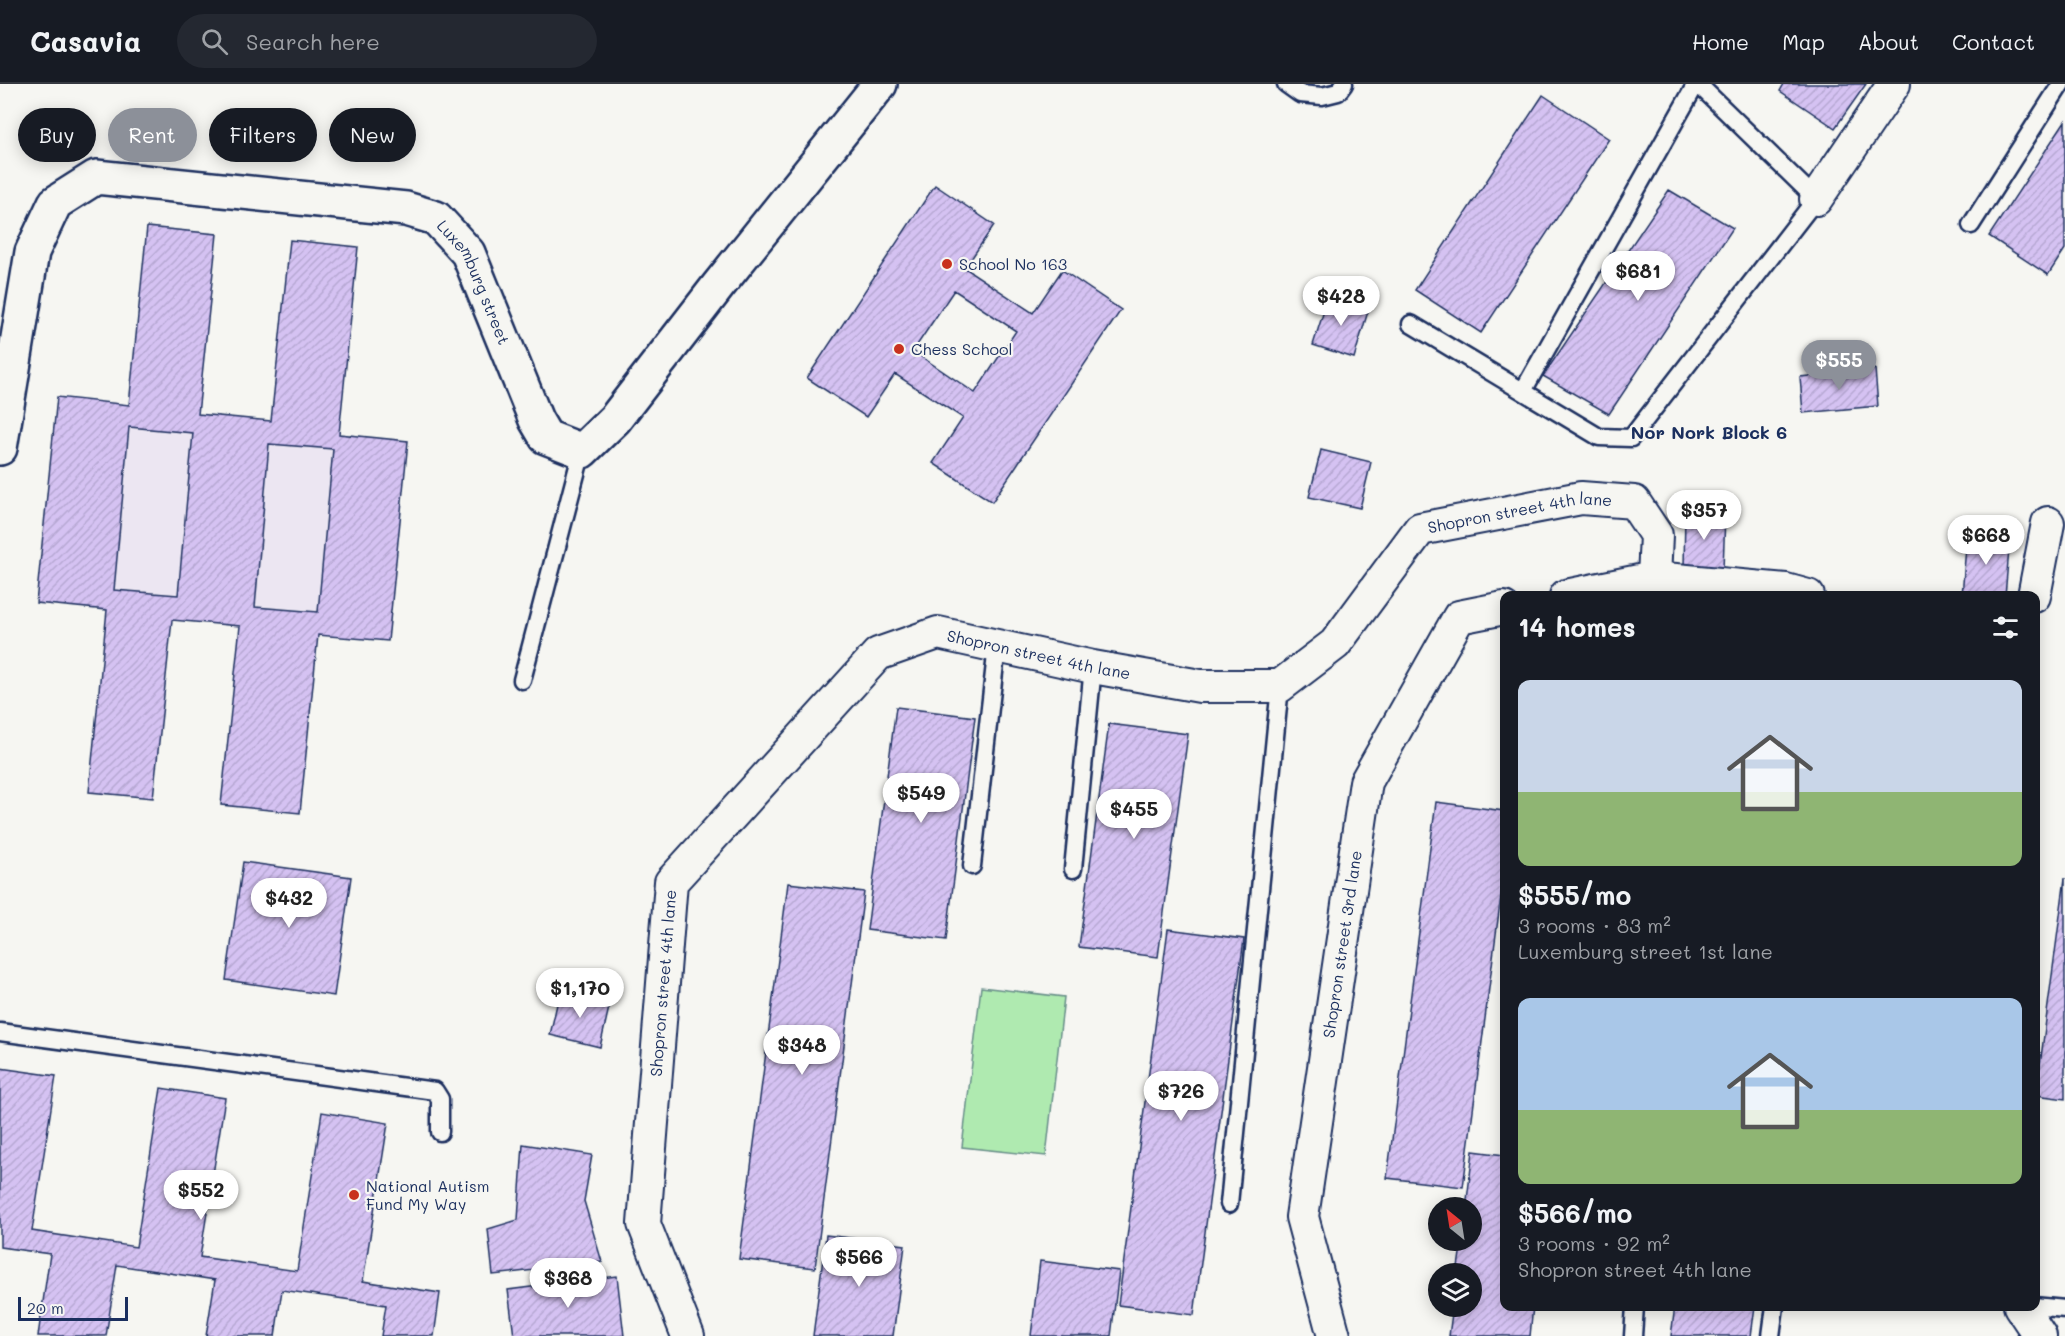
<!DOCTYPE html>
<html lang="en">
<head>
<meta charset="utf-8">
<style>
	:root { --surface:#171b24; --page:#242831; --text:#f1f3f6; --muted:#9ea1a6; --line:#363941; --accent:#8c9099 }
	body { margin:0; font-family:Mali,sans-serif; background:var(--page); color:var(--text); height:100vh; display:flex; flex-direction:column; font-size:22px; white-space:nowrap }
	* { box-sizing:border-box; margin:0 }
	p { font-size:20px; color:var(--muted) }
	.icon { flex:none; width:33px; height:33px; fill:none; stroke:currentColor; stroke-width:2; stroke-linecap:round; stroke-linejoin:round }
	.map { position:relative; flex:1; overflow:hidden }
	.side { position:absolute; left:1500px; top:507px; width:540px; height:720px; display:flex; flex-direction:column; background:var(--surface); border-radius:12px; box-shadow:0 3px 15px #0003 }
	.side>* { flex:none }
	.banner { position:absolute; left:18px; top:24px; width:570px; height:54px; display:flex; gap:12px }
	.needle { width:39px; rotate:330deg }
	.fabs { position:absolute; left:1428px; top:1113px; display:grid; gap:12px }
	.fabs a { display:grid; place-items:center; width:54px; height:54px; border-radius:50%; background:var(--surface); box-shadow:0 3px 15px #0003; font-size:30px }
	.scale { position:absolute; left:18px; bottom:15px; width:110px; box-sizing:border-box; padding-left:6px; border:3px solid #1b2f5e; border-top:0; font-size:16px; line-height:21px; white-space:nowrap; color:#1b2f5e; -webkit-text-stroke:4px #f6f6f2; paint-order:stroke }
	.price { position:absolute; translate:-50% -51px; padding:0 14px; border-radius:21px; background:#fff; color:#222; font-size:20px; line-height:39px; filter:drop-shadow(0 2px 3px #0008) }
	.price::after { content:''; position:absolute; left:50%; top:36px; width:18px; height:14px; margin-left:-9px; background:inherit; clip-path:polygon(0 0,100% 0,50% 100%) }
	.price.selected { background:var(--accent); color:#fff }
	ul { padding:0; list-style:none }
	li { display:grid; align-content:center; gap:12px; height:318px; padding:0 18px }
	li span { display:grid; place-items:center; height:186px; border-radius:12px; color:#555 }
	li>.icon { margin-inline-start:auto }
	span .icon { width:108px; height:108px; fill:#fffc; stroke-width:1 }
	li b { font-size:26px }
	h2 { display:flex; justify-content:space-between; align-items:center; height:72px; padding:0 18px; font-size:26px }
	.pill { padding:0 21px; border-radius:27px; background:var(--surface); box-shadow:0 3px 15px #0003; font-size:21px; line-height:54px }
	.pill.selected { background:var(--accent); color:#fff }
	header { display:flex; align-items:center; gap:36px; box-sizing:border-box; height:84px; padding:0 30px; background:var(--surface); border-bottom:2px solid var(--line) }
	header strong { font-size:28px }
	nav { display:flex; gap:33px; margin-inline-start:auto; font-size:21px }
	.search { width:420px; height:54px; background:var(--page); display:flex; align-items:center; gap:15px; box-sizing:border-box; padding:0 21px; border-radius:33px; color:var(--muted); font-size:22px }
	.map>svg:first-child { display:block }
</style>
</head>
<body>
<header>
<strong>Casavia</strong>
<div class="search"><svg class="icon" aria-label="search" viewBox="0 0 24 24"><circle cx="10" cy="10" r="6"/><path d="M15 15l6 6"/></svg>Search here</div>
<nav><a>Home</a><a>Map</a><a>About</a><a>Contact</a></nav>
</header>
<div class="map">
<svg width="2065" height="1252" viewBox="0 0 2065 1252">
	<defs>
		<pattern id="building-hatch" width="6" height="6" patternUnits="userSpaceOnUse" patternTransform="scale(1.5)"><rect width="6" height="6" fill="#d5c2f2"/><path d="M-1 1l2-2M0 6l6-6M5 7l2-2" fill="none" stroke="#b6a7d2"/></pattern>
	</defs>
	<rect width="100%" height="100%" fill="#f6f6f2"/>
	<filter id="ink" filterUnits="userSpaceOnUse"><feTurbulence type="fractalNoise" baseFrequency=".0167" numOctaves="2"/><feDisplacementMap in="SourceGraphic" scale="12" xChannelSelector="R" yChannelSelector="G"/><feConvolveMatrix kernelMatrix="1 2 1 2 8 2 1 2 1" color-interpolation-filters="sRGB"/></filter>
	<g filter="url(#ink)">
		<!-- built -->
		<path fill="#ece6f2" d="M147,143L217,150L199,330L271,337L290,156L358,163L339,350L408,357L388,557L318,551L300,729L221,721L240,543L172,536L153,714L89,708L107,526L36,519L57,313L129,320Z"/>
		<!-- garden -->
		<path fill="#afeab0" stroke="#658c87" stroke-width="1.5" d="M981,903L1064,913L1046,1072L962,1063Z"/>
		<!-- building -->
		<path fill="url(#building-hatch)" stroke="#1b2f5e" stroke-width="1.5" fill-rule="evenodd" d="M1784,0H1866L1835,44L1780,7Z
			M1543,11L1609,55L1481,249L1415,206Z
			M2065,37V165L2048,191L1989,152Z
			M935,101L994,141L965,184L1033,229L1062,186L1121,226L992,418L933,379L963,334L895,290L866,333L807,294ZM954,206L1016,247L975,309L913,267Z
			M1669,106L1733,144L1609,330L1543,292Z
			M147,143L217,150L198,330L271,337L290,156L358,163L339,350L408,357L388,557L318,551L300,729L221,721L240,542L172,536L153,714L89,708L107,526L36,519L57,313L129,321ZM129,343L193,349L178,511L114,506ZM269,360L333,365L318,528L255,523Z
			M1329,211L1369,224L1354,274L1313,261Z
			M1875,285L1878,322L1803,329L1800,293Z
			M1321,366L1371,378L1360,424L1309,413Z
			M1685,430L1725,431L1723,485L1684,484Z
			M1967,450L2010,454L2005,512H1962Z
			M896,623L975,633L946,856L867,846Z
			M1109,640L1188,650L1158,873L1079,863Z
			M1436,718L1504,727V789L1463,1103L1387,1094Z
			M243,778L351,793L334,912L226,896Z
			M2065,794V1015L2036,1011Z
			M788,799L864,808L815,1184L739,1175Z
			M1168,845L1244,855L1194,1231L1118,1221Z
			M560,907L610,919L600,963L550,951Z
			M0,984L56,992L32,1147L136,1163L161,1004L225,1014L200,1173L297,1187L322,1028L388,1039L363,1197L440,1209L434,1252H381L386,1221L282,1206L275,1252H206L215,1196L117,1181L106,1252H38L50,1170L0,1163Z
			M523,1060L592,1071L584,1117L602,1178L493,1191L488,1145L518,1136Z
			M1473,1067L1504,1071V1222H1533L1530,1252H1449L1453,1222H1472V1190H1457L1462,1156H1472V1124H1466Z
			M826,1151L905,1161L893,1252H813Z
			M1040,1177L1119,1187L1111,1252H1031Z
			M617,1192L624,1252H514L508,1206Z
			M1675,1222H1755L1751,1252H1671Z"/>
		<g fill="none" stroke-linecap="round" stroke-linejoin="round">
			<defs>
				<path id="service" d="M1286,0L1300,10L1322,12L1338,8L1344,0
					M1971,141L2061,0
					M1411,240L1599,353L1631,354L1816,115L1698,0
					M1523,307L1696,0
					M522,596L582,367
					M972,782L997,562
					M1073,785L1093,583
					M0,948L435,1007L440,1015V1048
					M1229,1120L1280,602
					M2034,1222L2065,1225
					M1633,1252L1635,1222
					M1771,1252L1775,1222"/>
				<g id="minor">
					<path d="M1816,115L1894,0"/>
					<path d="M1566,512L1654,494L1786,506L1808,512"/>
					<path d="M2034,512L2048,439"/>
					<path d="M2020,1222L2040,1252"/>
					<path id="s1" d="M688,1252L644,1140L671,798L878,570L938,549L1093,583L1200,602H1280L1335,560L1420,445L1581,414L1634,418L1656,451L1654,494"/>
					<path id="s2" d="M1334,1252L1302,1133L1366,698L1459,533L1504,524"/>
				</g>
				<g id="tertiary">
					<path id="s3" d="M0,364L32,168L55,119L96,93L406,125L436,134L468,169L536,336L546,353L582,367L615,335L718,202L880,0"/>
				</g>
			</defs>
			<!-- service casing -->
			<use href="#service" stroke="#1b2f5e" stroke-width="21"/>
			<!-- minor casing -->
			<use href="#minor" stroke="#1b2f5e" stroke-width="36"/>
			<!-- tertiary casing -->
			<use href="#tertiary" stroke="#1b2f5e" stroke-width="38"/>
			<!-- service -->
			<use href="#service" stroke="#f6f6f2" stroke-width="16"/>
			<!-- minor -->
			<use href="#minor" stroke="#f6f6f2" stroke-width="32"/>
			<!-- tertiary -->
			<use href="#tertiary" stroke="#f6f6f2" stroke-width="33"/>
		</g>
	</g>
	<!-- markers -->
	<g fill="#c8321e" stroke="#f6f6f2" stroke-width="2">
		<circle cx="947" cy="180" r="6"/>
		<circle cx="899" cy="265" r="6"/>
		<circle cx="354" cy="1111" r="6"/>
	</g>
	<g text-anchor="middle" stroke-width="4.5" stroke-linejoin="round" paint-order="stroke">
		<!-- poi labels -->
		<g font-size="16" fill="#1b2f5e" stroke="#f6f6f2" text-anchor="start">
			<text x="959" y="186">School No 163</text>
			<text x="911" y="271">Chess School</text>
			<text x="366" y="1108">National Autism<tspan x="366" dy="18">Fund My Way</tspan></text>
		</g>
		<!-- street labels -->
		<g font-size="16" fill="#1b2f5e" stroke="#f6f6f2">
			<text dy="6" stroke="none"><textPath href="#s3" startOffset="720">Luxemburg street</textPath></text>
			<text dy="6" stroke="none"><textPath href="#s1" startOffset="1496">Shopron street 4th lane</textPath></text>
			<text dy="6" stroke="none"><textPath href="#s1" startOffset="938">Shopron street 4th lane</textPath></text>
			<text dy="6" stroke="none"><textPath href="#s2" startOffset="399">Shopron street 3rd lane</textPath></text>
			<text dy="6" stroke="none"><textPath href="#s1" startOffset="362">Shopron street 4th lane</textPath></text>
		</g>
		<!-- neighbourhood labels -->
		<g font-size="18" font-weight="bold" fill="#1b2f5e" stroke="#f6f6f2">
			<text x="1709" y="355">Nor Nork Block 6</text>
		</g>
	</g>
</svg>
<div class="fabs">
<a><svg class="needle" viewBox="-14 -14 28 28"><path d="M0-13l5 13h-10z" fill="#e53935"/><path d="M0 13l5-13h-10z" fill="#9ea1a6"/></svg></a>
<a><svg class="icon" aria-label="layers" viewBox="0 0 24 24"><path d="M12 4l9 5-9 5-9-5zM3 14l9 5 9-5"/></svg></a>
</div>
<div class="scale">20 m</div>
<b class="price" style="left:1638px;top:218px">$681</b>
<b class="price" style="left:1341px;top:243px">$428</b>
<b class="price selected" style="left:1839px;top:307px">$555</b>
<b class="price" style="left:1704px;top:457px">$357</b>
<b class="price" style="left:1986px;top:482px">$668</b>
<b class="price" style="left:921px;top:740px">$549</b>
<b class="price" style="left:1134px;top:756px">$455</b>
<b class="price" style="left:289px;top:845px">$432</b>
<b class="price" style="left:580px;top:935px">$1,170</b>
<b class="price" style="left:802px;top:992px">$348</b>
<b class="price" style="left:1181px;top:1038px">$726</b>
<b class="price" style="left:201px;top:1137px">$552</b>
<b class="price" style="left:859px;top:1204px">$566</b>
<b class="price" style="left:568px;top:1225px">$368</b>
<div class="banner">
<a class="pill">Buy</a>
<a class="pill selected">Rent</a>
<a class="pill">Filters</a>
<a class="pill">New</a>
</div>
<section class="side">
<h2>14 homes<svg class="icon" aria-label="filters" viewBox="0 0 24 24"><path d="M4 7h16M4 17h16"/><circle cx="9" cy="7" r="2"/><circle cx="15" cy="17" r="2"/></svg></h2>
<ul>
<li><span style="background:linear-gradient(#c9d6e8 60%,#8fb573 0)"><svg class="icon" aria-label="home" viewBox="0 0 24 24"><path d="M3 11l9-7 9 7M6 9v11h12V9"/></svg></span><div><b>$555/mo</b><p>3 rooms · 83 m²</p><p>Luxemburg street 1st lane</p></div></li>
<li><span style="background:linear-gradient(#a9c7e8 60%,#8fb573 0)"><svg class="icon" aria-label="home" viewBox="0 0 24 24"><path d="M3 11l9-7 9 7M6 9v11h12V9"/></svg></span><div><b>$566/mo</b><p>3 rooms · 92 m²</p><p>Shopron street 4th lane</p></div></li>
</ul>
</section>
</div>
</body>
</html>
